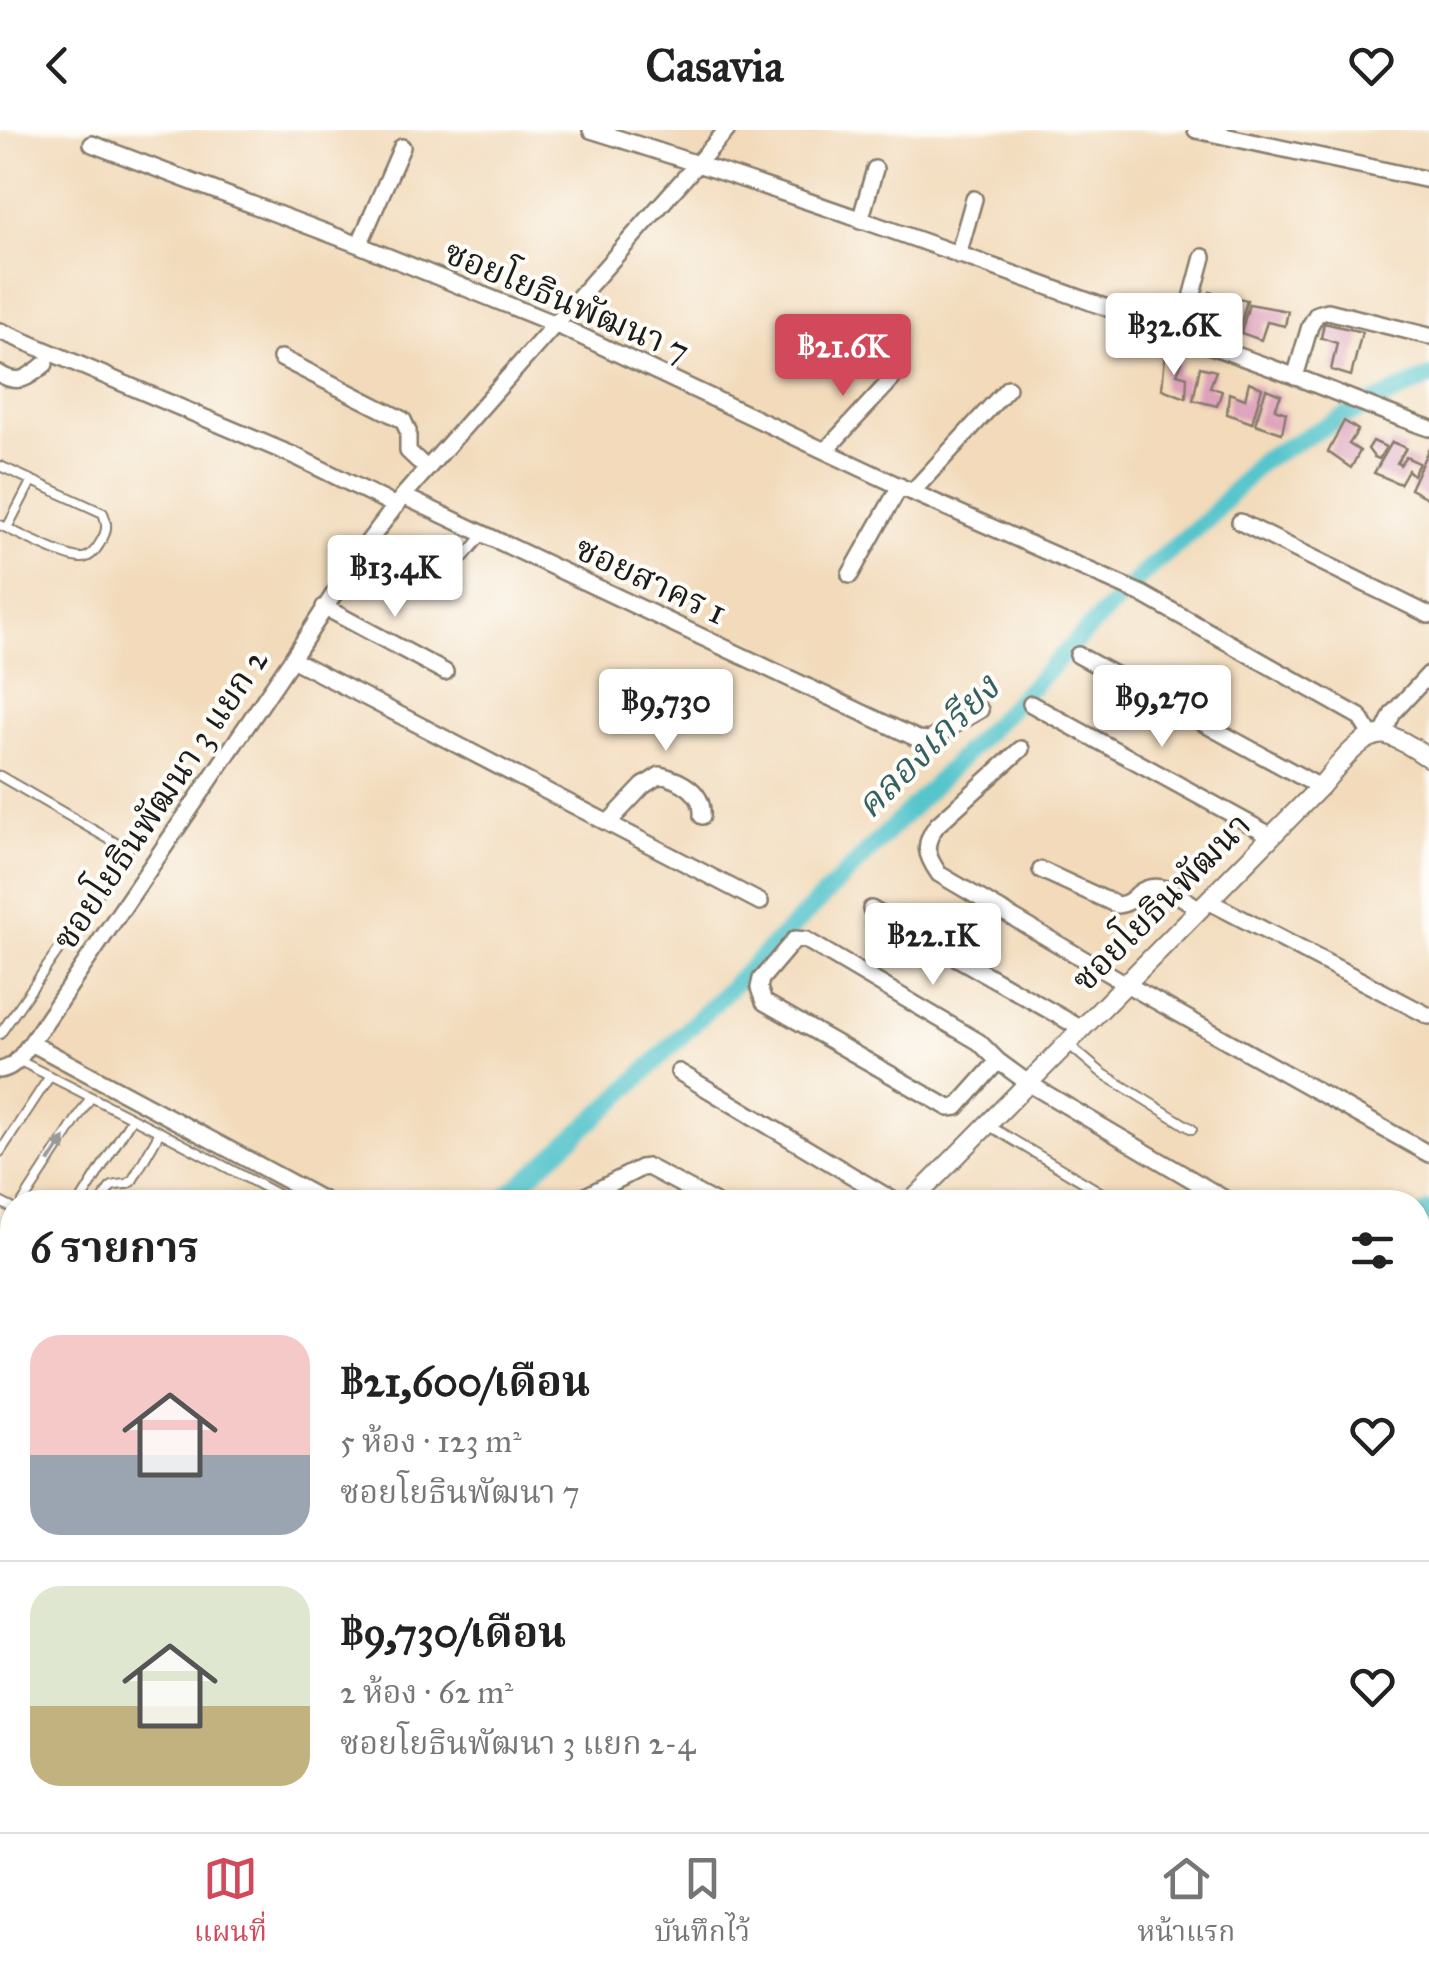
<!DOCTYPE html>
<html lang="th">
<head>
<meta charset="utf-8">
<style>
	:root { --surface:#fff; --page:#f6f6f6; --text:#222; --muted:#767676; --line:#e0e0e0; --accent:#d1495b }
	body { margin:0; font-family:"IM FELL Great Primer","Noto Serif Thai",serif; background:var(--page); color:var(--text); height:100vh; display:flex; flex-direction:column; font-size:38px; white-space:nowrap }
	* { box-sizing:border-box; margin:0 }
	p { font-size:32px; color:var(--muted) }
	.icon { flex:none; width:55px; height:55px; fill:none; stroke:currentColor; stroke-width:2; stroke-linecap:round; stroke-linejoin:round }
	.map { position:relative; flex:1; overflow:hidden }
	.side { position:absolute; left:0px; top:1060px; width:1430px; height:642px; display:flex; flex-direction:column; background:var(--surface); border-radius:40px 40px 0 0; box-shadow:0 2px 8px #0004 }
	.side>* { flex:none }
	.price { position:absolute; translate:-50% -85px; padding:0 22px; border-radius:10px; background:#fff; color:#222; font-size:32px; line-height:65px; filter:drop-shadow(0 2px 5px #0008) }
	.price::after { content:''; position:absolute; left:50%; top:60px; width:30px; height:22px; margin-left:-15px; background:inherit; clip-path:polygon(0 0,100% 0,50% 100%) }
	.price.current { background:var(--accent); color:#fff }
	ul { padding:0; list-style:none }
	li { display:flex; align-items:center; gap:30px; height:250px; padding:0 30px }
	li+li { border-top:2px solid var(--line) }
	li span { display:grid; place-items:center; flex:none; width:280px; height:200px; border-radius:30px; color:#555 }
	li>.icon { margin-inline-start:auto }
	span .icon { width:120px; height:120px; fill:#fffc; stroke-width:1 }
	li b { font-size:42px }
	h2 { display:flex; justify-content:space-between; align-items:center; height:120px; padding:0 30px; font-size:42px }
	header { display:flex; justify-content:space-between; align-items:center; height:130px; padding:0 30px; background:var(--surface); font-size:45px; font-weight:800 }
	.dock { display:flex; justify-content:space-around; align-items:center; height:140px; border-top:2px solid var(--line); background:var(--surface); font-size:28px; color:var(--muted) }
	.dock a { display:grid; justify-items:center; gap:5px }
	.dock .current { color:var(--accent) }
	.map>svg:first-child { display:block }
</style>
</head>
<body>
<header><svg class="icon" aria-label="back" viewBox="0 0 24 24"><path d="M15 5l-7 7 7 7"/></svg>Casavia<svg class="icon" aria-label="heart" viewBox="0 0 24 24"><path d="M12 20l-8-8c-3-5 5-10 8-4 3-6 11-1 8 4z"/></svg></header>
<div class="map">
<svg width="1429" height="1702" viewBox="0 0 1429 1702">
	<rect width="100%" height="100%" fill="#fdfcf7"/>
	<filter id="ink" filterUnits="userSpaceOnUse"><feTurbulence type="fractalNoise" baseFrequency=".01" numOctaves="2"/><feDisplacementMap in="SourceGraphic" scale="20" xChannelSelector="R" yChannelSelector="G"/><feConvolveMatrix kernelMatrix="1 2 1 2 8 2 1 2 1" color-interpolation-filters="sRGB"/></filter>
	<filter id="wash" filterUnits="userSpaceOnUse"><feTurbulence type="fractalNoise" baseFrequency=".0048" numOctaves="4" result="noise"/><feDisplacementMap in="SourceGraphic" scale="40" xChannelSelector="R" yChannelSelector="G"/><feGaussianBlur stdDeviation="2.25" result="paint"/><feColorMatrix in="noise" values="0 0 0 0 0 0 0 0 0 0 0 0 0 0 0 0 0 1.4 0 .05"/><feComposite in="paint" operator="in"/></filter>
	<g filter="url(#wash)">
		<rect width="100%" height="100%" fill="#f2daba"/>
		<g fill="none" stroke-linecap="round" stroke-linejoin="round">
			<!-- canal -->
			<path stroke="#57c5cc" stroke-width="18" d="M500,1072L619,967L842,748L1148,439L1210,387L1261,331L1337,290L1429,247
				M1418,1090L1429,1081
				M0,1515L12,1505
				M1098,1702L1103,1690"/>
		</g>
		<g id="blocks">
			<!-- building -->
			<path fill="#dea1bb" d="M1210,162L1247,170L1238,204L1220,198L1222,182L1205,176Z
				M1249,174L1288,181L1285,196L1267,192L1261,210L1241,203Z
				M1324,193L1362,202L1351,246L1331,240L1337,213L1321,208Z
				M1165,226L1182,232L1177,244L1187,247L1186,268L1162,259Z
				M1200,237L1216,241L1210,257L1222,261L1217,276L1193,270Z
				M1249,252L1262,258L1252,293L1227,284L1229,263L1245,269Z
				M1266,259L1281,265L1275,279L1286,283L1282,303L1255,294Z
				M1344,291L1358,300L1349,314L1360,321L1351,338L1328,322Z
				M1373,311L1386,317L1379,329L1374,327L1368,319Z
				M1392,312L1406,318L1397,333L1400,335L1406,327L1419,333L1413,345L1408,340L1400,354L1374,343Z
				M1429,318V369L1410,359Z
				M974,1690H1028L1036,1702H958Z"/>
		</g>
	</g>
	<g filter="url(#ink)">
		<use href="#blocks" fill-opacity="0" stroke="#877b6b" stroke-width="2.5"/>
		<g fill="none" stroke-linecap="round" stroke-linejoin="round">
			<defs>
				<path id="service" d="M0,336L103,383C108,395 107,402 100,413C96,420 91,427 83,428C68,430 16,402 0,395
					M7,398L32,350
					M439,456L484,404
					M0,646L128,720L0,904
					M1068,914L1102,943L1192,999
					M18,930L160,1002
					M988,995L1117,1072
					M0,1022L50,946
					M0,1072L12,1078
					M23,1072L91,967
					M80,1072L132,988
					M102,1072C111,1055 108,1055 127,1054L132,1051L160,1002L292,1072
					M0,1311L12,1317
					M1418,1438L1429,1466
					M1418,1613L1429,1619
					M1291,1690V1692L1307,1702
					M135,1702L141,1690"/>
				<path id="minor" d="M591,0C823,72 1051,158 1280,241C1330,259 1379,281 1429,298
					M1196,0L1429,50
					M92,14L359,115L555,194L912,362L1142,464L1360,587L1372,607
					M860,91L875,39
					M359,115L402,17
					M958,125L974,69
					M0,201L297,327L396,376
					M1182,205L1203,127
					M281,228L403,290L408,301V321L427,339
					M0,244C19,256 29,247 45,234
					M1295,247L1310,196L1317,184L1328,181L1429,206
					M826,320L892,249
					M912,362L1008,258
					M403,366L918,609L929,610L980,580
					M1240,392L1429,485
					M850,445L900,356
					M324,477L445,542
					M1078,525L1320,657
					M292,529L760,772
					M1031,574L1272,706
					M1383,604L1393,583L1429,544
					M1021,619L937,695C922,715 926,725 939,744L1126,854L1429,1024
					M608,693L643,656L660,645C681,650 704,662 702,686
					M1041,740L1117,775C1128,774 1131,770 1139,763C1160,747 1181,768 1200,779
					M1208,771L1429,886
					M871,779L1082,899
					M31,913L327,1072
					M998,931L957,977L949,978L764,872L759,858L761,849L795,809L806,810L979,912L998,931L1028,953L1230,1072
					M0,940C16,937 21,925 31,913L292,529L365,416L403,366L727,0
					M679,942L896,1072
					M574,1072L641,1038L648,1037L714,1072
					M1068,1690L1086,1702
					M1223,1690L1243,1702"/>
				<path id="tertiary" d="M911,1072L1320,657C1335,640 1362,600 1387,605C1402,609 1416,620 1429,628
					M0,1606L12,1611
					M183,1690L208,1702
					M304,1702L315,1690"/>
				<path id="primary" d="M1418,1267L1429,1261
					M1420,1371L1429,1340
					M569,1702L593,1690
					M834,1702L855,1690"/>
				<path id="motorway" d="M1418,1329L1429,1323
					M630,1702L655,1690
					M673,1702L694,1690
					M738,1702L761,1690"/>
			</defs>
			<!-- service casing -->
			<use href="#service" stroke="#877b6b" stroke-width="12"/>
			<!-- minor casing -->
			<use href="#minor" stroke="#877b6b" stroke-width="20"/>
			<!-- tertiary casing -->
			<use href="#tertiary" stroke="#877b6b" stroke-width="22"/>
			<!-- primary casing -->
			<use href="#primary" stroke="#877b6b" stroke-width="28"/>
			<!-- motorway casing -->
			<use href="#motorway" stroke="#877b6b" stroke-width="32"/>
			<!-- service -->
			<use href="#service" stroke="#fff" stroke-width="8"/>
			<!-- minor -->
			<use href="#minor" stroke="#fff" stroke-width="15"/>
			<!-- tertiary -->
			<use href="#tertiary" stroke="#fff" stroke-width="18"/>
			<!-- primary -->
			<use href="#primary" stroke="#fff" stroke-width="22"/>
			<!-- motorway -->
			<use href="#motorway" stroke="#fff" stroke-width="28"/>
			<defs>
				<path id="motorway-bridge" d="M1418,1295L1429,1289"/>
			</defs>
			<!-- motorway-bridge casing -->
			<use href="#motorway-bridge" stroke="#877b6b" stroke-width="32" stroke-linecap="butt"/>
			<!-- motorway-bridge -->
			<use href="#motorway-bridge" stroke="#fff" stroke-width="28"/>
		</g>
		<!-- one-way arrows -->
		<defs><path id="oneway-solid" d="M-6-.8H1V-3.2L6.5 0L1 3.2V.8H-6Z" transform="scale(2.5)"/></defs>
		<use fill="#999" href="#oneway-solid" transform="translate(57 1020) rotate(-57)"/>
	</g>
	<g text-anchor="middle" stroke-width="8" stroke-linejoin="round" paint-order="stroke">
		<!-- street labels -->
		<g font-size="35" fill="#1c1c1c" stroke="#fdfcf7">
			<text transform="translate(567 171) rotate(23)" y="12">ซอยโยธินพัฒนา 7</text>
			<text transform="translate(651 450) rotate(25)" y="12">ซอยสาคร 1</text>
			<text transform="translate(160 669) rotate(-56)" y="12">ซอยโยธินพัฒนา 3 แยก 2</text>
			<text transform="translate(1161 772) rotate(-45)" y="12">ซอยโยธินพัฒนา</text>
		</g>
		<!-- water labels -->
		<g font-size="38" font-style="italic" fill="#346062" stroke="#fdfcf7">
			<text transform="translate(927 616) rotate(-45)" y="13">คลองเกรียง</text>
		</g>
	</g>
</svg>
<b class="price" style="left:1174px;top:248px">฿32.6K</b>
<b class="price current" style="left:843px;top:269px">฿21.6K</b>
<b class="price" style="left:395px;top:490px">฿13.4K</b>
<b class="price" style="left:1162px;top:620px">฿9,270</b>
<b class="price" style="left:666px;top:624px">฿9,730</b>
<b class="price" style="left:933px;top:858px">฿22.1K</b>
<section class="side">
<h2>6 รายการ<svg class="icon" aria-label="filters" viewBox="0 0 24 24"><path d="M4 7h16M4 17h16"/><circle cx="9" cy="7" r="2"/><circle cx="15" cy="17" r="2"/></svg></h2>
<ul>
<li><span style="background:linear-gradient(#f6c9c9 60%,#9aa5b1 0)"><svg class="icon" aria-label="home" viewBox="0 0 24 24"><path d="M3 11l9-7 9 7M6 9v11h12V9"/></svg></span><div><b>฿21,600/เดือน</b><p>5 ห้อง · 123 m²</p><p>ซอยโยธินพัฒนา 7</p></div><svg class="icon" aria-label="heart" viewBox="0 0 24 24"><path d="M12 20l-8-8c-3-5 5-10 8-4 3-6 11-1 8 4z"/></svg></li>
<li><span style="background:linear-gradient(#dfe7d0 60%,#c2b280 0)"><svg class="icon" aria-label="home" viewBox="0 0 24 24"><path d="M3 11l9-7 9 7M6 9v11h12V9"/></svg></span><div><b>฿9,730/เดือน</b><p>2 ห้อง · 62 m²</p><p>ซอยโยธินพัฒนา 3 แยก 2-4</p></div><svg class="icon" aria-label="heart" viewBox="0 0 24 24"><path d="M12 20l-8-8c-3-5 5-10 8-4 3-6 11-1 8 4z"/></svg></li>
</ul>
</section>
</div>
<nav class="dock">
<a class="current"><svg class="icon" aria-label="map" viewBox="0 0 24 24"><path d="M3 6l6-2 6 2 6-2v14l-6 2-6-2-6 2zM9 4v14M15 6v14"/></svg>แผนที่</a>
<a><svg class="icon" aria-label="saved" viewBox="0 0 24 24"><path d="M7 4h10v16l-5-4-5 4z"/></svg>บันทึกไว้</a>
<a><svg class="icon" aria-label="home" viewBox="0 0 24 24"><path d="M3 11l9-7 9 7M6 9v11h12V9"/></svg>หน้าแรก</a>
</nav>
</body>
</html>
